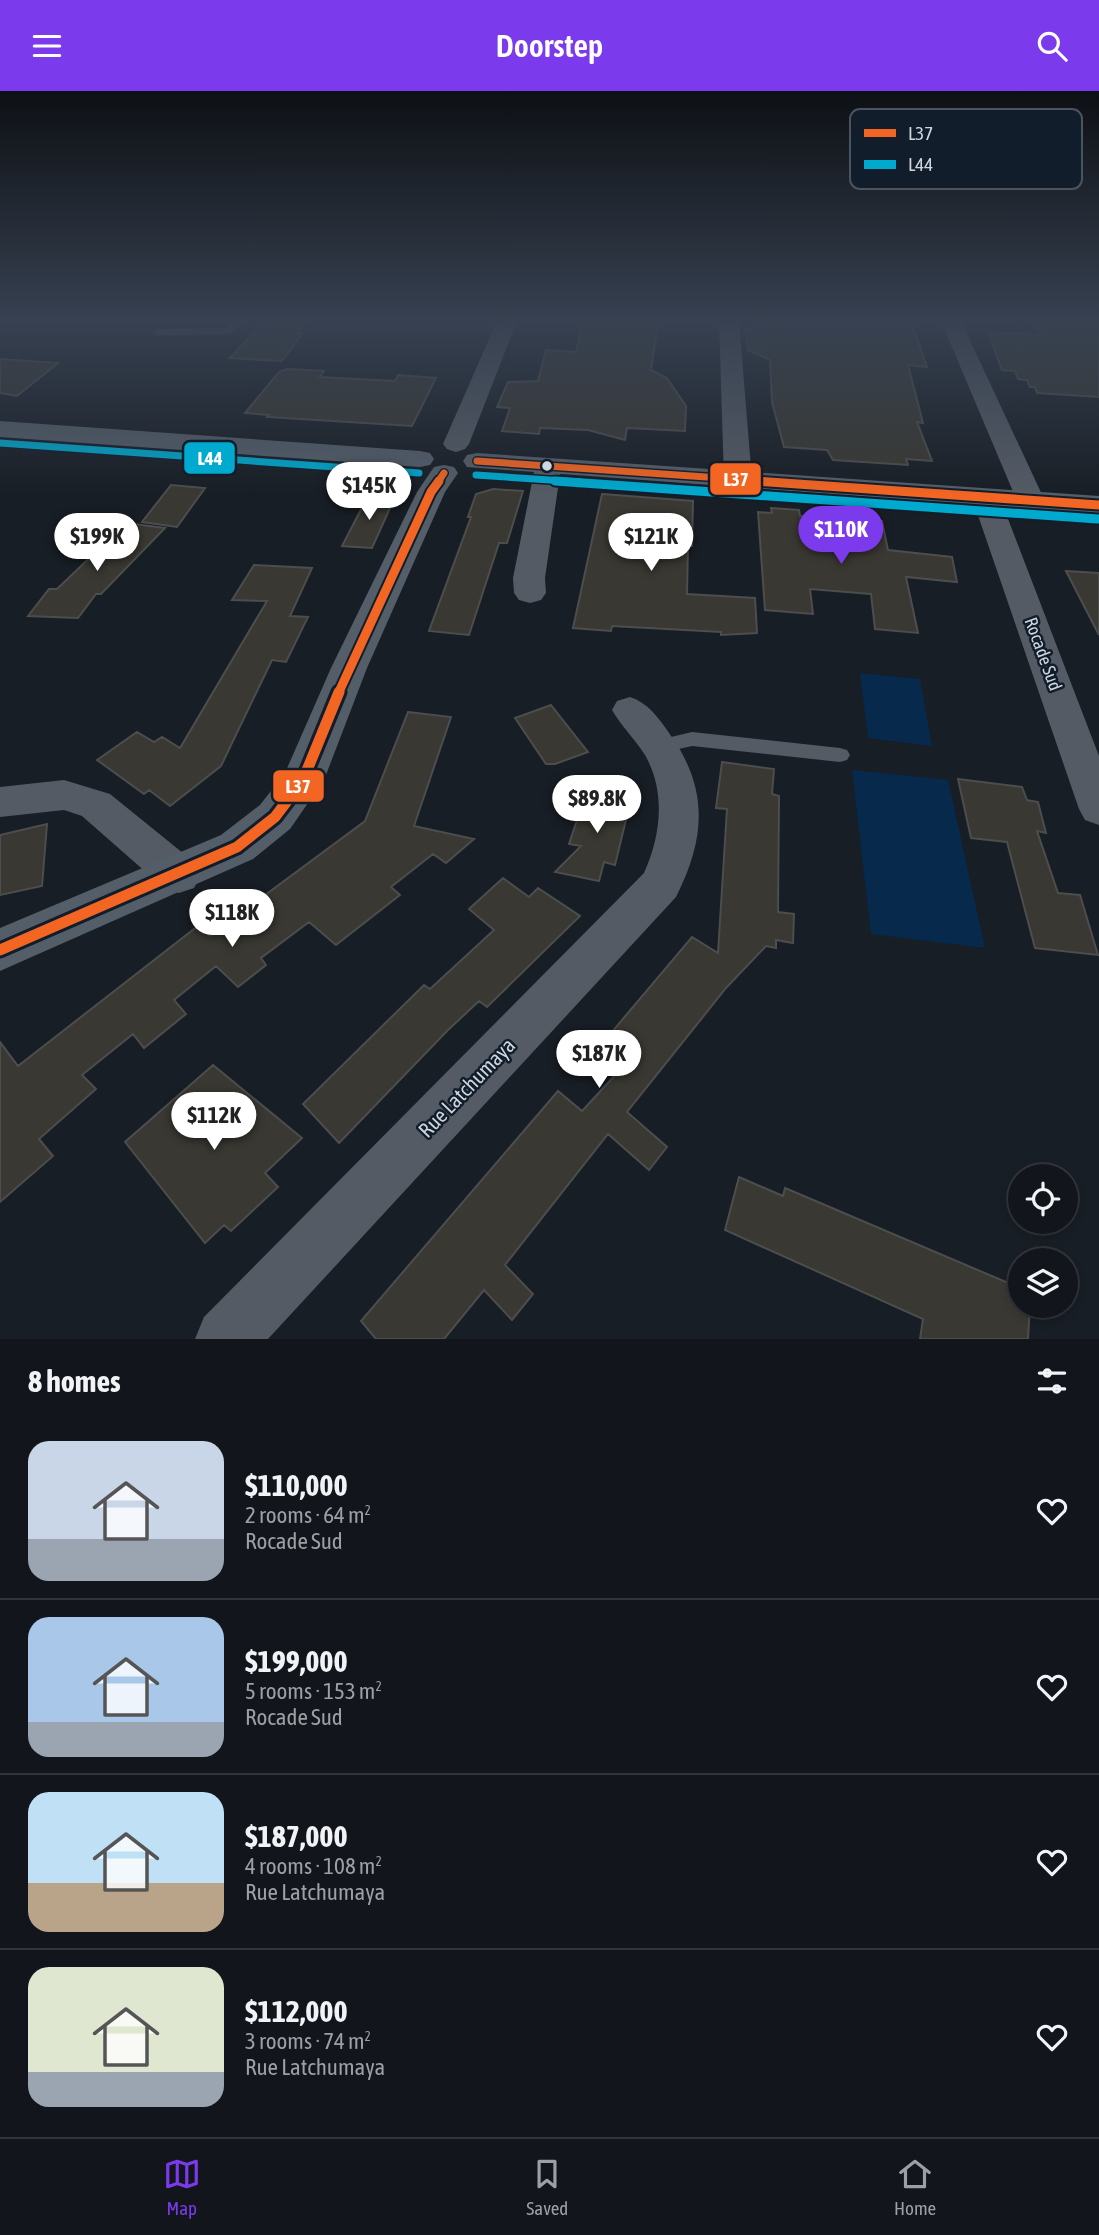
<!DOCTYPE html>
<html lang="en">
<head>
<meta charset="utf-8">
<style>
	:root { --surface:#12161c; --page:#1f2329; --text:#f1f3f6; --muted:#9c9fa3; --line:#31353b; --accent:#7c3aed }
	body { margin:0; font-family:"Asap Condensed",sans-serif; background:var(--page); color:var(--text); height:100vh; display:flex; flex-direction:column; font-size:26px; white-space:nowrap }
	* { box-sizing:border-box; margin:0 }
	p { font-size:23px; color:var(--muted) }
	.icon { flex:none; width:38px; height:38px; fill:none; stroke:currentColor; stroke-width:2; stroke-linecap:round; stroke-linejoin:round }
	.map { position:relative; height:1248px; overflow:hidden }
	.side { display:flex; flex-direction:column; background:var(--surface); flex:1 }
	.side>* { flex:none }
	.fabs { position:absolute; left:1008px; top:1073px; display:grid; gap:14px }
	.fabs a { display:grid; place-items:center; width:70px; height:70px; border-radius:50%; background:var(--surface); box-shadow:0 4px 10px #0003,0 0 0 2px var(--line); font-size:35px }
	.price { position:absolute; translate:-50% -60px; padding:0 16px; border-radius:24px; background:#fff; color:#222; font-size:23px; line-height:46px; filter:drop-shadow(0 2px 4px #0008) }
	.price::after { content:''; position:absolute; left:50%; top:42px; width:21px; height:16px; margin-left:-10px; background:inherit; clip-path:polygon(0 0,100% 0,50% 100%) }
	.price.on { background:var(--accent); color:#fff }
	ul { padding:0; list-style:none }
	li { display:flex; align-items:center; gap:21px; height:175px; padding:0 28px }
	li+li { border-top:2px solid var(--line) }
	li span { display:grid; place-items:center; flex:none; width:196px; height:140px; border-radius:21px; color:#555 }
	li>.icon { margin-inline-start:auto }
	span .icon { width:84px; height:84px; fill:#fffc; stroke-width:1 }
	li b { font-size:30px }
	h2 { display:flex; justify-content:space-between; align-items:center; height:84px; padding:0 28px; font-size:30px }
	header { display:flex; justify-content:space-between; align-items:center; height:91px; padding:0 28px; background:var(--accent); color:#fff; font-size:32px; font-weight:600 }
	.tab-bar { display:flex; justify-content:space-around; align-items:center; height:98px; border-top:2px solid var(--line); background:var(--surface); font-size:19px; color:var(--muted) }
	.tab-bar a { display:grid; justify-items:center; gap:4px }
	.tab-bar .on { color:var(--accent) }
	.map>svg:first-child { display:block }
</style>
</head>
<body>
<header><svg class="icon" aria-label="menu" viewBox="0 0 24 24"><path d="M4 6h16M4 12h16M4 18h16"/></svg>Doorstep<svg class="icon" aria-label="search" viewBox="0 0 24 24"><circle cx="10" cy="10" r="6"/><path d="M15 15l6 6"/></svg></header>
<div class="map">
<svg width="1099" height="1248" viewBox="0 0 1099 1248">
	<rect width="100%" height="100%" fill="#181e25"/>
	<!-- green -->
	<path fill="#06294c" d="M860,582L920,588L932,655L868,647Z
		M852,679L948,689L985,857L871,843Z"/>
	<!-- building -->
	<path fill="#393832" stroke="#4c4d4d" stroke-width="2" d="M584,230L658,232L651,279L667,287L686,315L685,340L627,337L625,349L588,339L540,337L539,343L502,340L510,317L497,316L508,291L538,290L546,259L576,261Z
		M772,230H911L927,276L908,274L923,332L917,331L932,370L906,368L908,374L833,369L827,359L784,356L772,311L770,269L748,259L745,238L772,236Z
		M1033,230H1099V306L1037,302L1035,296H1030L1027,289L1018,288L1015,280L1002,279L988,241L1042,244Z
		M261,234L303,236L297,243H302L282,270L230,267Z
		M0,268L58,272L17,305L0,302Z
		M287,278L324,280L320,286L395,290L398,284L436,287L412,335L267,326L269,324L245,322L279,281Z
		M171,394L205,397L177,436L142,431Z
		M493,398L523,400L507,452H499L469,544L429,540L471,426H468L476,403Z
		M369,403L395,406L372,457L342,455Z
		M602,403L693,410L692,455H688L687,503L755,507L757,542L721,544V541L612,535L611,540L573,537Z
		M771,417L799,419L800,425L882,430L888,459L952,466L957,491L906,486L918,542L875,538L871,503L810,498L813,523L765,519L758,421L772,422Z
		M126,432L165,437L101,503H96L78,527L28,525L49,498H57Z
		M254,474L312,477L290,525L308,526L286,571L272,569L221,675L170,715L149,699L144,703L97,669L137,641L154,651L162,646L180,657L267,510L232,509Z
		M1066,480L1099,482V544Z
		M551,614L588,661L555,673H546L515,627Z
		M408,621L451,626L414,735L474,748L446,772L433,763L391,796L400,804L336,854L309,831L261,867L266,874L238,896L216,875L174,909L186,923L144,957L133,943L82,984L96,998L39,1048L53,1065L0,1111V951L18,975L199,834L210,845L365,730Z
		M722,671L774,678L772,703L779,705L778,821L794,823L793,852L776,849V857L766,855L726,897L627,1021L667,1056L649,1079L608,1043L505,1174L533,1203L512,1229L484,1199L444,1248H376L361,1230L558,1000L582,1020L619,980L595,961L692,846L718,862L727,718L716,717Z
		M958,688L1022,696L1027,709L1038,711L1046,742L1037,740L1058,802L1080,804L1098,864L1035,857L1007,751L971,747Z
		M587,699L631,708L615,774L604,771L599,790L555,781L581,755L569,753Z
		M47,733L42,795L0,804V744Z
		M503,787L529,806L538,797L580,825L487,916L479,910L447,940L339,1052L303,1013L424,894L430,898L494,839L469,818Z
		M213,974L302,1047L265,1082L278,1096L231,1140L224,1134L205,1152L125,1051Z
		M739,1086L783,1105L785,1097L1020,1197V1214H1030L1028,1248H920L923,1228L725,1139Z"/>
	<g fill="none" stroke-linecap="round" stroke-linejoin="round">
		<!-- lane -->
		<path fill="#545b65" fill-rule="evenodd" d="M234,230H245L230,243L158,244L152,241L158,238L227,237Z
			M692,641L840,657L847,659L850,664L847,669L840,671L692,655L661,662L654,660L651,655L654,650Z"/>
		<!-- street -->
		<path fill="#545b65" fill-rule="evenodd" d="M497,230H517L469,353L465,358L456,361L447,358L443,353Z
			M719,230H739L752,389L748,395L738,397L728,395L724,389Z
			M941,230H961L1045,410L1041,416L1031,418L1021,416L1017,410Z
			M548,368L557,370L561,376L545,487L546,502L541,509L530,512L519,509L514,502L513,487L535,376L539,370Z
			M986,399L996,401L1000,407L1099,665V734L1085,729L1079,718L972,407L976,401Z
			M630,606C648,612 658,626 669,642C709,697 706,747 676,806L268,1248H195L204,1226L644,782C661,744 666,701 645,664C635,648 621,635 612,619L617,610Z
			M64,689L110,703L194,771L201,784L194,797L179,802L164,797L82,725L64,719L0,726V696Z"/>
		<!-- secondary -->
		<path fill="#545e69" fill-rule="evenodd" d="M0,330L420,360L430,362L434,368L430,374L420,376L0,346Z
			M477,362L1099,405V423L467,376L463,370L467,364Z
			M444,374L454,376L458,382L445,401L367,577L324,689L290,738L253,768L0,880V837L221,744L260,714L285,682L331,577L417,401L434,376Z"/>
		<defs>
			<path id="bus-1-far2" d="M477,370L778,391
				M438,391L444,382"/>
			<path id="bus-1-far1" d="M754,390L1099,414
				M338,603L431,401L439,390"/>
			<path id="bus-1" d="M0,859L237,756L275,726L303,689L339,601"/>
			<path id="bus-2-far1" d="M0,352L419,382
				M476,384L580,391"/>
			<path id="bus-2" d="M555,390L1098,428"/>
		</defs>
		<!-- bus-1-far2 casing -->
		<use href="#bus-1-far2" stroke="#121d2b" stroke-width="10"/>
		<!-- bus-1-far1 casing -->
		<use href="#bus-1-far1" stroke="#121d2b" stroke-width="13"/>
		<!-- bus-1 casing -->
		<use href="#bus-1" stroke="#121d2b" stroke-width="17"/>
		<!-- bus-2-far1 casing -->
		<use href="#bus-2-far1" stroke="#121d2b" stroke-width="10"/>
		<!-- bus-2 casing -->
		<use href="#bus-2" stroke="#121d2b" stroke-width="13"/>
		<!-- bus-1-far2 -->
		<use href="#bus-1-far2" stroke="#f26522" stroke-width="7"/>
		<!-- bus-1-far1 -->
		<use href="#bus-1-far1" stroke="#f26522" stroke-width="9"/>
		<!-- bus-1 -->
		<use href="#bus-1" stroke="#f26522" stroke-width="11"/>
		<!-- bus-2-far1 -->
		<use href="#bus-2-far1" stroke="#00a9ce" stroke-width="7"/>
		<!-- bus-2 -->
		<use href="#bus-2" stroke="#00a9ce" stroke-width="9"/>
	</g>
	<!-- sky -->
	<linearGradient id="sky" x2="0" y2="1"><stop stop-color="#0d1014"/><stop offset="0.57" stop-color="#374151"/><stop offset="1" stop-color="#374151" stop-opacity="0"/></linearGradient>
	<rect width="1099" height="404" fill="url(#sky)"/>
	<!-- markers -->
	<circle fill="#ced6df" stroke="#121d2b" stroke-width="2.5" cx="547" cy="375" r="6"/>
	<g text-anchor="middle" stroke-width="5" stroke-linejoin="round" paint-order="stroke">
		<!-- street labels -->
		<g font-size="18" fill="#ced6df" stroke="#121d2b">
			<text transform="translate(1043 563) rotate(70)" y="6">Rocade Sud</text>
		</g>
		<!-- near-street labels -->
		<g font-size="21" fill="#ced6df" stroke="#121d2b">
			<text transform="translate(467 997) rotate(-46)" y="7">Rue Latchumaya</text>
		</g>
	</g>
	<!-- legend -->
	<rect x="850" y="18" width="232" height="80" rx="10" fill="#121d2b" stroke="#4a5461" stroke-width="2"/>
	<rect x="864" y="38" width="32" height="8" fill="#f26522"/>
	<rect x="864" y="69" width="32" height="9" fill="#00a9ce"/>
	<g font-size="19" fill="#ced6df">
		<text x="908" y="49">L37</text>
		<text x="908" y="80">L44</text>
	</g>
	<g stroke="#121d2b" stroke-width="2.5">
		<rect x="183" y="350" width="53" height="34" rx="7" fill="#00a9ce"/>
		<rect x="709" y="371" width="53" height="34" rx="7" fill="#f26522"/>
		<rect x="272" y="678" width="53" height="34" rx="7" fill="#f26522"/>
	</g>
	<g font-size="19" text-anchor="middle" font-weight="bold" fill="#fff">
		<text x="210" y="374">L44</text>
		<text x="736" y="395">L37</text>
		<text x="298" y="702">L37</text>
	</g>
</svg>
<div class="fabs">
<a><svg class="icon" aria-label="locate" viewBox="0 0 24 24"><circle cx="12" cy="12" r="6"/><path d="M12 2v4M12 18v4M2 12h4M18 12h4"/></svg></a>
<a><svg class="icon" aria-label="layers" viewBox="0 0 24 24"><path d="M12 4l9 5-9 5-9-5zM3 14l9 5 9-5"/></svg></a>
</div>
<b class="price" style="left:369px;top:431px">$145K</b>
<b class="price on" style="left:841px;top:475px">$110K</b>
<b class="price" style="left:97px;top:482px">$199K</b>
<b class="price" style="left:651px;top:482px">$121K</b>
<b class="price" style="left:597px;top:744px">$89.8K</b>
<b class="price" style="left:232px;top:858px">$118K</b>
<b class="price" style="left:599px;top:999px">$187K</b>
<b class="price" style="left:214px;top:1061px">$112K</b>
</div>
<section class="side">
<h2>8 homes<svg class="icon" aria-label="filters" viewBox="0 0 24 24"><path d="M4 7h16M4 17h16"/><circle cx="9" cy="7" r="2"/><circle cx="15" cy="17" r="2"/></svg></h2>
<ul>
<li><span style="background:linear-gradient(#c9d6e8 70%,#9aa5b1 0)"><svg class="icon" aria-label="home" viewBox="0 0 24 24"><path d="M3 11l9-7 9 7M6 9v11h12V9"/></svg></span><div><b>$110,000</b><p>2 rooms · 64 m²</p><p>Rocade Sud</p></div><svg class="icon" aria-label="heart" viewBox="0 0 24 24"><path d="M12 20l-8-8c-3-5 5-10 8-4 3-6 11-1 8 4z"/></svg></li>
<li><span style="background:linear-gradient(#a9c7e8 75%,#9aa5b1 0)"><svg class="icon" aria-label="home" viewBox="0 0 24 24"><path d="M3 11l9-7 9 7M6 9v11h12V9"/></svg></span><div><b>$199,000</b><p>5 rooms · 153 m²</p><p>Rocade Sud</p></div><svg class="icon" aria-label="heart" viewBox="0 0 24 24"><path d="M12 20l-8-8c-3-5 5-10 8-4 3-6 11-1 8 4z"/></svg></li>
<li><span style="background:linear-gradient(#bfe0f5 65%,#b9a48a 0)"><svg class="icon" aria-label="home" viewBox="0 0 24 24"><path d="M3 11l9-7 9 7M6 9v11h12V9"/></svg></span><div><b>$187,000</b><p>4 rooms · 108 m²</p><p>Rue Latchumaya</p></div><svg class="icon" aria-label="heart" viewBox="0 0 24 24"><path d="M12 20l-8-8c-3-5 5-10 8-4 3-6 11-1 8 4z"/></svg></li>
<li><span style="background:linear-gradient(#dfe7d0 75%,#9aa5b1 0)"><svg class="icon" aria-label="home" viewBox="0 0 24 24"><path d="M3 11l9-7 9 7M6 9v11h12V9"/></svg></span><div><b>$112,000</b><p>3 rooms · 74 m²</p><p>Rue Latchumaya</p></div><svg class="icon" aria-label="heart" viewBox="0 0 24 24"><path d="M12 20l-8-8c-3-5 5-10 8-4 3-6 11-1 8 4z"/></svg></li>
</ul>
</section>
<nav class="tab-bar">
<a class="on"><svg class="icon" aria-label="map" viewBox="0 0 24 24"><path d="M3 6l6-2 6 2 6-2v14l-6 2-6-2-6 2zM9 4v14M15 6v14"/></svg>Map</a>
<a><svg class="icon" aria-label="saved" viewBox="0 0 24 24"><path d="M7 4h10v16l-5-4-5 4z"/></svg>Saved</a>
<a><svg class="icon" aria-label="home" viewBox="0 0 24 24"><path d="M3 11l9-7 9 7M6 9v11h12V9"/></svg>Home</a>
</nav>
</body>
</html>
